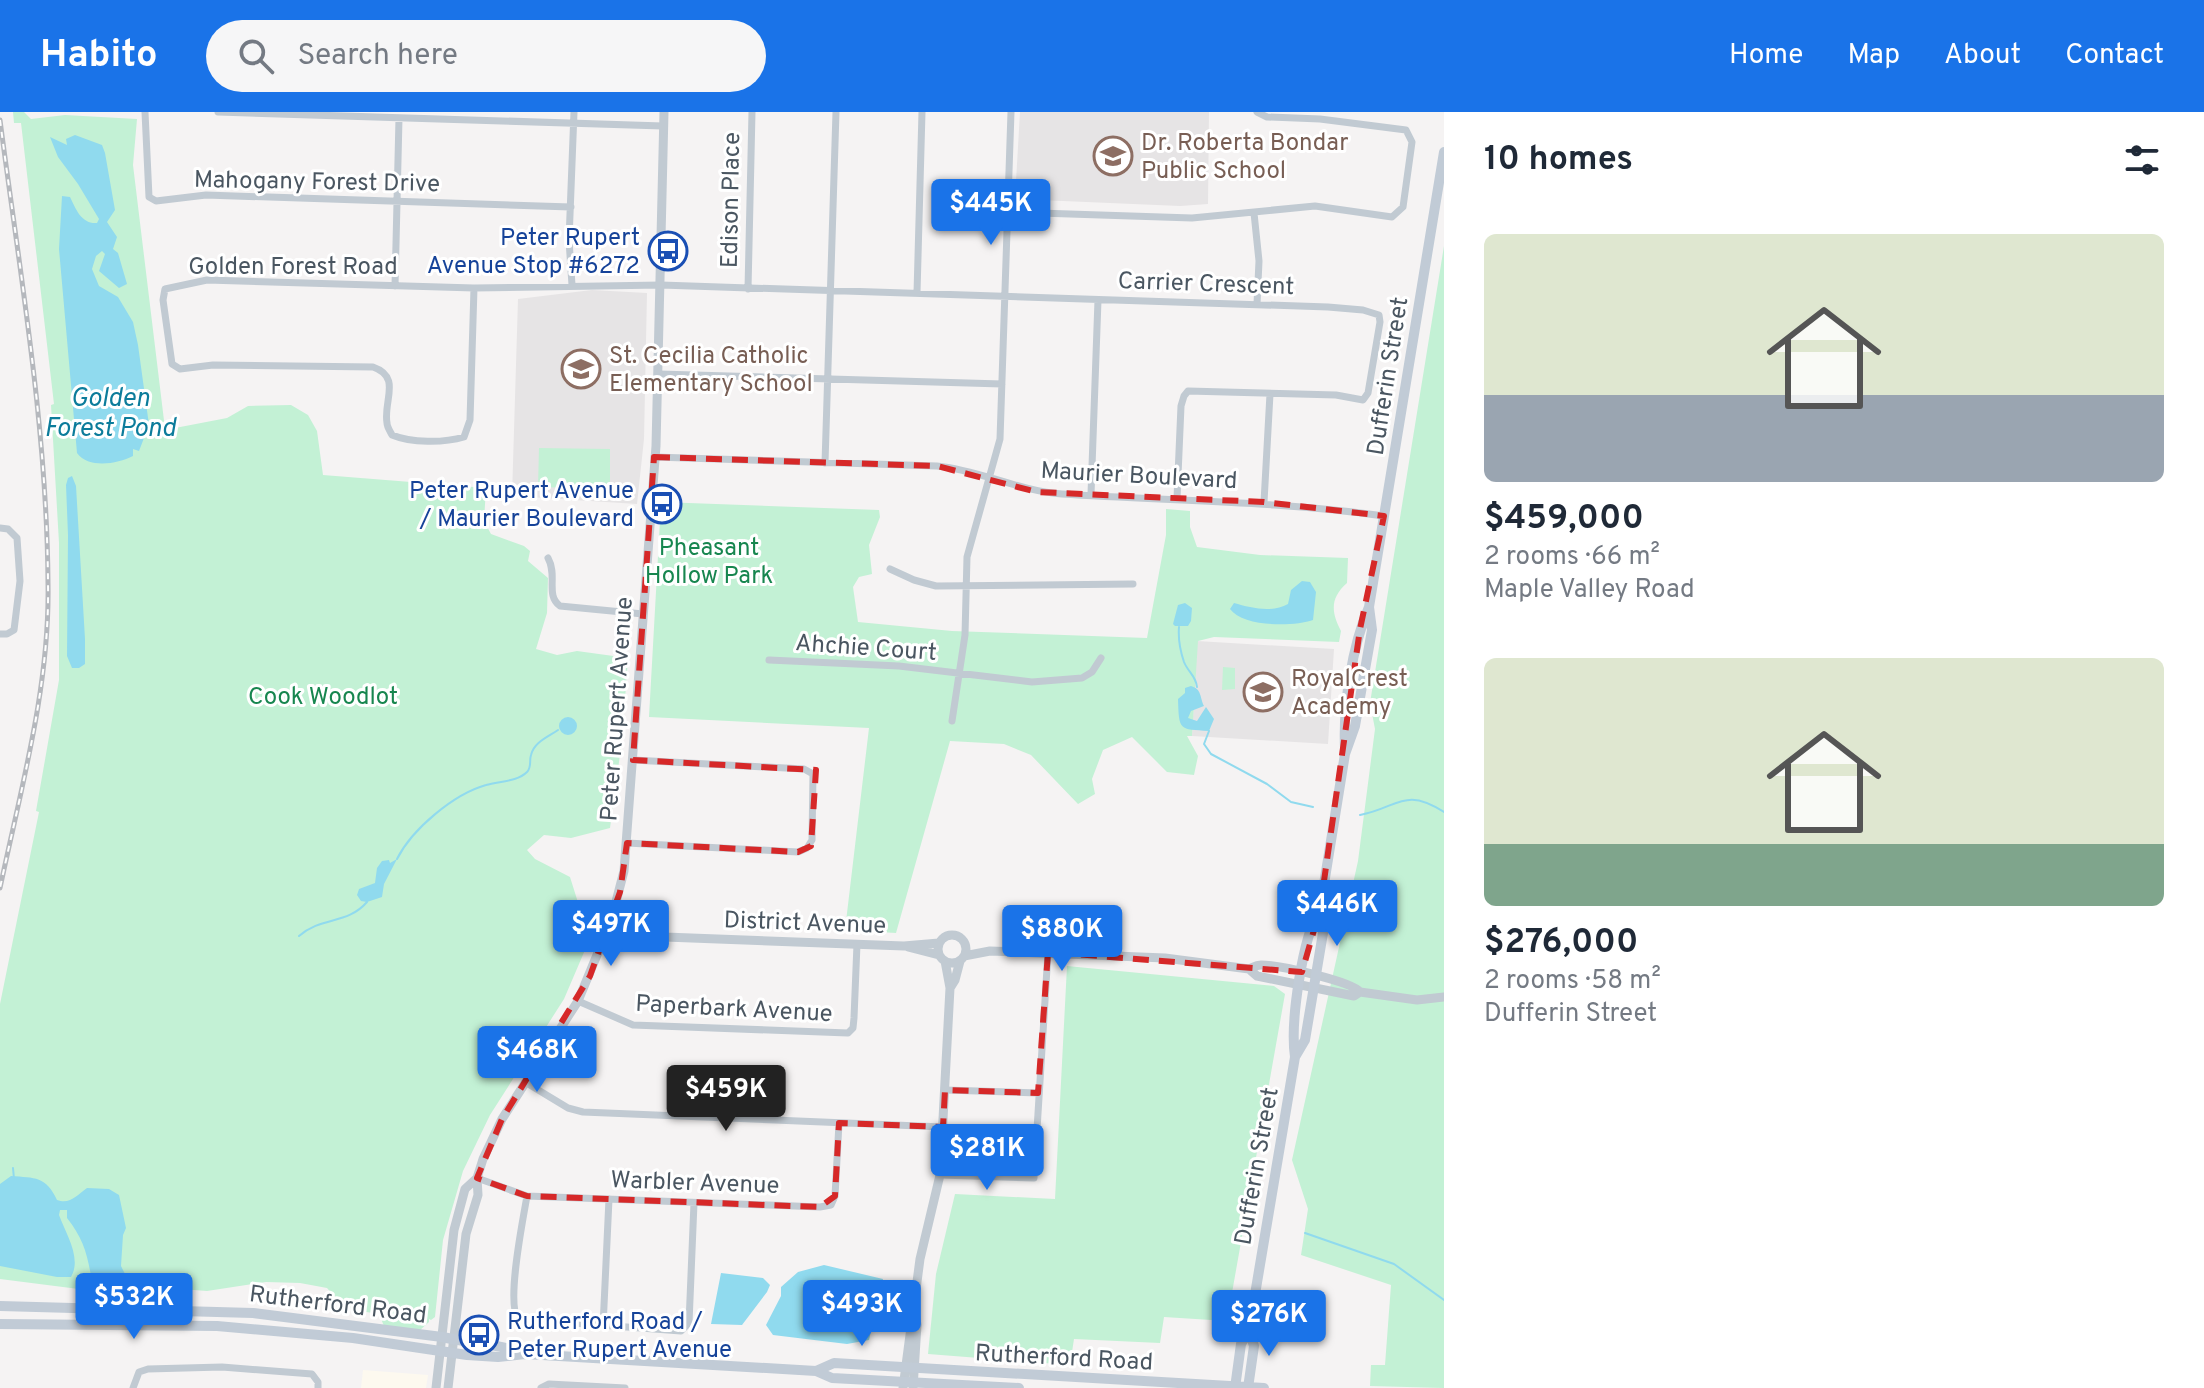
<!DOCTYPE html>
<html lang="en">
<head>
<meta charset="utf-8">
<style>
	:root { --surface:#fff; --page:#f6f6f7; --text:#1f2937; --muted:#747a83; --accent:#1a73e8 }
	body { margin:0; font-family:Overpass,sans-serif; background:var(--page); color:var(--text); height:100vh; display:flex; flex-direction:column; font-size:30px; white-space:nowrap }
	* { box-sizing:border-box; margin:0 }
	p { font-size:26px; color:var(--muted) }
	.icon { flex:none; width:44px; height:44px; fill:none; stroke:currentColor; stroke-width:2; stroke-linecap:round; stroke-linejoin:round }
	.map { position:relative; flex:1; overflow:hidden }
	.drawer { display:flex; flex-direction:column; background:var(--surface); width:760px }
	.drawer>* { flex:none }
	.price { position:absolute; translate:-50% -68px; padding:0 18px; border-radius:8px; background:var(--accent); color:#fff; font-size:26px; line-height:52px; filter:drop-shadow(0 2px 4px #0008) }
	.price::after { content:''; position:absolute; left:50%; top:48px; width:24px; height:18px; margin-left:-12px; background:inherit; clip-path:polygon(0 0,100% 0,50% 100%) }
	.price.on { background:#222; color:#fff }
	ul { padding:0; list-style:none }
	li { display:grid; align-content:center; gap:16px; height:424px; padding:0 40px }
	li span { display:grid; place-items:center; height:248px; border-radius:12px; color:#555 }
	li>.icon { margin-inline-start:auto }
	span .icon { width:144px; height:144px; fill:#fffc; stroke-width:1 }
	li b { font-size:34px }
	h2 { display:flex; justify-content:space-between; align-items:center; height:96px; padding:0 40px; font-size:34px }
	header { display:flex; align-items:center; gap:48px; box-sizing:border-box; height:112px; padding:0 40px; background:var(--accent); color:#fff }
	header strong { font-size:38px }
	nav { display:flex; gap:44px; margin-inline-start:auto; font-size:28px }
	.search { width:560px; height:72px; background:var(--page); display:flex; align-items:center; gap:20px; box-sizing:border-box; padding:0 28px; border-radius:44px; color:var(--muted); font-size:30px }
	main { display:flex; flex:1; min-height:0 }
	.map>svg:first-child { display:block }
</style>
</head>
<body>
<header>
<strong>Habito</strong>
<div class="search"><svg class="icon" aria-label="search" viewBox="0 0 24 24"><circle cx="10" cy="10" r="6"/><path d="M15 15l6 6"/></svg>Search here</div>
<nav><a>Home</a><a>Map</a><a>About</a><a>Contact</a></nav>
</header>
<main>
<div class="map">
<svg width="1444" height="1276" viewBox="0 0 1444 1276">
	<rect width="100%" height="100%" fill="#f5f3f3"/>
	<!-- commercial -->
	<path fill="#fdf9ef" d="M363,1258L428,1263L426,1276H361Z"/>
	<!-- education -->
	<path fill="#e6e4e5" d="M1020,0H1209L1208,92L1180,94L1015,87Z
		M592,178L647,181L644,327L637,392L512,384L518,187Z
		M1197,529L1334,537L1328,632L1192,624Z"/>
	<!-- green -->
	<path fill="#c3f1d5" d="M13,0H24L31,7L65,3L137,7L133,53L166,325L175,316L227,306L248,294L291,293L308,303L317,319L323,363L486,376L484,409L491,422L524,434L530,439L528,449L548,466L547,501L536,537L557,543L577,539L628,546L622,628L610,716L571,726L544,723L527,738L535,747L570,765L581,800L597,810L564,887L490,1003L463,1059L443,1128L435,1205L431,1208L429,1207V1210L419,1219L384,1214L379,1202L354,1198L340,1191L327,1176L300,1171L266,1170L207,1179L181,1177L171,1180L165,1188L0,1167V892L39,700L36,699L59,568V431L51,293L54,292L21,11H14Z
		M1444,134V1276L1370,1274L1371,1253H1385L1391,1173L1301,1143L1308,1097L1292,1048L1358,749L1375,617L1370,591Z
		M539,336L610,337V377L538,375Z
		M661,390L879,398L880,405L869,433L872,462L859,465L853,475L858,510L952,519L1147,526L1166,423V397L1190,399V415L1197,435L1260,443L1348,446L1347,471C1330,486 1331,500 1341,519L1339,530L1214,525L1198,529L1192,624H1187L1198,644L1194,663L1167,660L1132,625L1103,638L1092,667L1095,682L1078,692L1031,643L1004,632L950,629L896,821L845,818L869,616L649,605Z
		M1223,555L1235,556V577L1222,578Z
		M1067,854L1274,874L1285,882L1227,1209L1164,1205L1160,1231L1074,1227L1070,1253L928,1242L936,1162L955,1082L1055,1087Z"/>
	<!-- water -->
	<path fill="#90daee" d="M75,23L102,33L105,41L115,98L107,110L117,125L113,137L118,141L127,172L119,176L99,159L105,142L102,139L96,144L92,157L99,174L118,185L133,210L138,233L149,313L139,339L133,337V344C117,352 89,357 77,341L59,137L62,84L70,85C76,97 81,112 97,111L99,107L78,72L58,45L50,25L67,33L66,27Z
		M72,364L76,374L85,527V552L79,556H72L67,544L68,423L66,373L68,366Z
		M1302,469L1310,470L1316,480L1313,508C1293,515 1243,515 1230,497L1234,491C1251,496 1272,501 1288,492L1291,478Z
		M1185,491L1192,496L1191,509L1188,514H1175L1173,512L1178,493Z
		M1191,574C1202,577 1200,586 1204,594L1191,599L1188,606L1197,609L1206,595L1214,607L1209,619C1179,617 1179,619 1178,587L1185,581V576Z
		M559 614a9 9 0 1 1 18 0a9 9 0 1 1-18 0Z
		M397,747L384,772L382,785L367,790L361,789L357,783L359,777L375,771L377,756L382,749L389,748L390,751Z
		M11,1064C35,1066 46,1064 57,1088C70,1093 77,1083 87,1076L109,1077L119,1083L126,1116L123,1123L121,1154L125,1162L120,1167L114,1164L109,1172L91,1164C87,1140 82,1125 67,1106V1098H60L59,1103C66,1122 82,1146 71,1165H57L0,1154V1072Z
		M824,1153L883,1167L869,1228L847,1232L773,1223L766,1213L781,1184V1175L798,1160Z
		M721,1161L763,1166L770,1173L767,1180L742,1213L711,1212Z"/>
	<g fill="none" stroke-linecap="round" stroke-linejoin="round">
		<!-- stream -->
		<path stroke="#90daee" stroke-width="2" d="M1179,515C1178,527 1180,538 1184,550C1188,560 1196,564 1197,575
			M1209,619L1204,632L1211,642L1267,672L1291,690L1313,695
			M1360,703C1398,696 1404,674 1444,700
			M397,747C412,717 454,682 486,673C499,669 517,670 527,660C532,655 529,649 531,643C534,630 548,625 558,618
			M299,824C322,804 347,813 367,790
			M13,1056L14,1067
			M1305,1121L1394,1152L1444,1188"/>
		<!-- minor -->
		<path stroke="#c1cad2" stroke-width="7" d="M145,0L149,85L156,89L206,83L571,95
			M218,0L663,14
			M1008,100L1192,106L1315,94L1392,105L1403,95L1412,30L1406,18L1320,7L1267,5L1257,0
			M1254,101L1259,149L1257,192
			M572,173L569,128L574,0
			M395,174L399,6
			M474,176L470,308L464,325C444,331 411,331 392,323C390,319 387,315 387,311C383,289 402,265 373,255L213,253L180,257L172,252L163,188L165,177L207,168L474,176L661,173L1328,195L1363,198L1379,203L1380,210L1368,281L1363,288L1336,283L1188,279L1184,284L1181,294L1177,386
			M748,177L752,0
			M917,181L922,0
			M659,262L1002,272
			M654,345L937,354C979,358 1019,379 1062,382C1170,389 1277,389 1384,404
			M825,351L836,0
			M1091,382L1098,188
			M1264,390L1270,282
			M0,416L8,417L17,426L20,469L14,518L7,522H0
			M548,446C558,464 545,483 560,494L643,502
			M890,457L914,468L936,474L1133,472
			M769,548L899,554L1032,570L1082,566L1092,560L1101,546
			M952,609L965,523L967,445L1000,327L1011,0
			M627,731L798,740L807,736L812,728L813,662L804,657L633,648
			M578,889L633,913L848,921L853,916L854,906L857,832
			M525,970L568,996L583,1000L943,1015
			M945,978L1038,981
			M940,1063L1034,1066L1048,840
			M477,1066L527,1084L820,1095L831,1093L835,1084L839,1011
			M527,1084C523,1107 506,1191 518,1207L681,1219L689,1211L694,1091
			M603,1215L609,1087
			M133,1276L139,1260L148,1257L222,1255L312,1262L318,1270V1276
			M541,1276L549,1272L625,1276"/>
		<!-- tertiary -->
		<path stroke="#c1cad2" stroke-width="9" d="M611,809L641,821L665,825L904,834L939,831
			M938 837a14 14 0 1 1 28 0a14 14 0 1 1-28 0Z
			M908,835L939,843
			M964,844L990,839L1165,846L1249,857L1257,864L1354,884L1360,880L1417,888L1444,885
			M1249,857C1254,855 1255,853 1261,853C1278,853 1351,869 1360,880
			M950,876L955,868L960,849
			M436,1276L454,1118L465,1077L477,1066
			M448,1276L466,1122L478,1083L477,1066L483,1047L502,1007L578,889L611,809L624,759L656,334L664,0
			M903,1276L920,1147L940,1063L950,876L945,849
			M913,1276L917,1213L915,1201"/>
		<!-- secondary -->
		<path stroke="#c1cbd6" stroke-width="10" d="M1345,636C1343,594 1352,534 1369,495L1444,40
			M1295,945L1305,928L1324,815L1320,797
			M0,1194L253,1201L442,1225C470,1231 496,1231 523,1241
			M0,1212L217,1214L353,1226L467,1243L498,1245L525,1242L816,1259L832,1266L1019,1276
			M816,1259L834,1251L1264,1276
			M1235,1276L1241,1232L1249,1218L1295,945C1290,911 1302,826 1320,797L1345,642L1355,614L1372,518L1369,495
			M1248,1276L1254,1234L1249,1218"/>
		<defs>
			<path id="rail" d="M0,8C20,162 47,316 48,471C50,574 21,676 0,776"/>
		</defs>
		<!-- rail casing -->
		<use href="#rail" stroke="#b5b8bd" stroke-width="5"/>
		<!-- rail -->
		<use href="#rail" stroke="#fff" stroke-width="2" stroke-dasharray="6" stroke-linecap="butt"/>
	</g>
	<!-- marked area -->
	<path fill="none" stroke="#d62828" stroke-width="6" stroke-dasharray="16 10" stroke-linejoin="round" d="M654,345L937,354L1037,380L1264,390L1384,404L1360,517L1320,797L1302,860L1048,840L1038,981L945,978L943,1015L839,1011L835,1084L820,1095L527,1084L477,1066L502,1007L590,864L620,780L627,731L798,740L811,734L816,658L633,648Z"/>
	<!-- icons -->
	<defs>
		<symbol id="school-ring" viewBox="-11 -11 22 22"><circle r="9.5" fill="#fff" stroke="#8d6e63" stroke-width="1.5"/><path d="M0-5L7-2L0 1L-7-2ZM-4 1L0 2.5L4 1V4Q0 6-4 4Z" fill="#8d6e63"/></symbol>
		<symbol id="bus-ring" viewBox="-11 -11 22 22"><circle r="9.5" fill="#fff" stroke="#1a4fb4" stroke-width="1.5"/><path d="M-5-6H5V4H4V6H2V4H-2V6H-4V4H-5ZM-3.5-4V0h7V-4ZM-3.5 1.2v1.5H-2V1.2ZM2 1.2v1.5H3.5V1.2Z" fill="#1a4fb4"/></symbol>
	</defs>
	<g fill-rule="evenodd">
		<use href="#school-ring" x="1091" y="22" width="44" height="44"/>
		<use href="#bus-ring" x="646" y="117" width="44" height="44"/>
		<use href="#school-ring" x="559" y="235" width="44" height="44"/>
		<use href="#bus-ring" x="640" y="370" width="44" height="44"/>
		<use href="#school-ring" x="1241" y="558" width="44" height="44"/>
		<use href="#bus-ring" x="457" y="1201" width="44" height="44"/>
	</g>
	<g text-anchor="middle" stroke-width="6" stroke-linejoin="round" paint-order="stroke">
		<!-- education labels -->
		<g font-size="24" fill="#785e54" stroke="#fff" text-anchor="start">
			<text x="1141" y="38">Dr. Roberta Bondar<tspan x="1141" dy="28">Public School</tspan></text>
			<text x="609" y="251">St. Cecilia Catholic<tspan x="609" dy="28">Elementary School</tspan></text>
			<text x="1291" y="574">RoyalCrest<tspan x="1291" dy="28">Academy</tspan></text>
		</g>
		<!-- street labels -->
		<g font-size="24" fill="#4a5661" stroke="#fff">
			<text transform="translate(317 69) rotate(1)" y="8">Mahogany Forest Drive</text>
			<text transform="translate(730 88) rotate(-89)" y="8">Edison Place</text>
			<text x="293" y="162">Golden Forest Road</text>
			<text transform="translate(1206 171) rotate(2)" y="8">Carrier Crescent</text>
			<text transform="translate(1387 264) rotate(-81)" y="8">Dufferin Street</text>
			<text transform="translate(1139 363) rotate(3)" y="8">Maurier Boulevard</text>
			<text transform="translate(866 535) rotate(4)" y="8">Ahchie Court</text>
			<text transform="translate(616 597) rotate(-86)" y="8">Peter Rupert Avenue</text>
			<text transform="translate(805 810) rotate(2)" y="8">District Avenue</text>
			<text transform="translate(734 896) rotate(3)" y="8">Paperbark Avenue</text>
			<text transform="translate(1256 1054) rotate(-80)" y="8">Dufferin Street</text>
			<text transform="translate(695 1070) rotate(2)" y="8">Warbler Avenue</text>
			<text transform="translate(338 1192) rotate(7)" y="8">Rutherford Road</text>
			<text transform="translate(1064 1245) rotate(3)" y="8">Rutherford Road</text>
		</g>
		<!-- transit labels -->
		<g font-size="24" fill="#164399" stroke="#fff" text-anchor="end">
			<text x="640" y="133">Peter Rupert<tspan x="640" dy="28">Avenue Stop #6272</tspan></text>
			<text x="634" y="386">Peter Rupert Avenue<tspan x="634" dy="28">/ Maurier Boulevard</tspan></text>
			<text x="507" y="1217" text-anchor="start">Rutherford Road /<tspan x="507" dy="28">Peter Rupert Avenue</tspan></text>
		</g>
		<!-- park labels -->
		<g font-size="24" fill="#17864f" stroke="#fff">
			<text x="709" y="443">Pheasant<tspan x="709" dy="28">Hollow Park</tspan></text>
			<text x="323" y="592">Cook Woodlot</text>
		</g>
		<!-- water labels -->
		<g font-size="26" font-style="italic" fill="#0c7c9b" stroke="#fff">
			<text x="110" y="294">Golden<tspan x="110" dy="30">Forest Pond</tspan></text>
		</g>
	</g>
</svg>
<b class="price" style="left:991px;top:135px">$445K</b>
<b class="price" style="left:1337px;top:836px">$446K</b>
<b class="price" style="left:611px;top:856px">$497K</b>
<b class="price" style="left:1062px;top:861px">$880K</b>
<b class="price" style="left:537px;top:982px">$468K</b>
<b class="price on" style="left:726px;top:1021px">$459K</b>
<b class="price" style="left:987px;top:1080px">$281K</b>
<b class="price" style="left:134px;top:1229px">$532K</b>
<b class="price" style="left:862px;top:1236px">$493K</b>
<b class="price" style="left:1269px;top:1246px">$276K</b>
</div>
<section class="drawer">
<h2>10 homes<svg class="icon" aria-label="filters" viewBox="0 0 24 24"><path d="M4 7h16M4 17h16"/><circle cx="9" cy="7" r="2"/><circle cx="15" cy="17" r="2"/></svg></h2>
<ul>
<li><span style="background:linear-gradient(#dfe7d0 65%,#9aa5b1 0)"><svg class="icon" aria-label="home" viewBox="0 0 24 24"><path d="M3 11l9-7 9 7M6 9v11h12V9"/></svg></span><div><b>$459,000</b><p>2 rooms · 66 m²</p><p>Maple Valley Road</p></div></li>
<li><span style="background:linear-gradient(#dfe7d0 75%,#7fa58c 0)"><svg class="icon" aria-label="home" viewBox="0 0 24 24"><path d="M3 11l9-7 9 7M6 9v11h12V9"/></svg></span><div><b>$276,000</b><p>2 rooms · 58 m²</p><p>Dufferin Street</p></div></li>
</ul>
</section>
</main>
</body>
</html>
